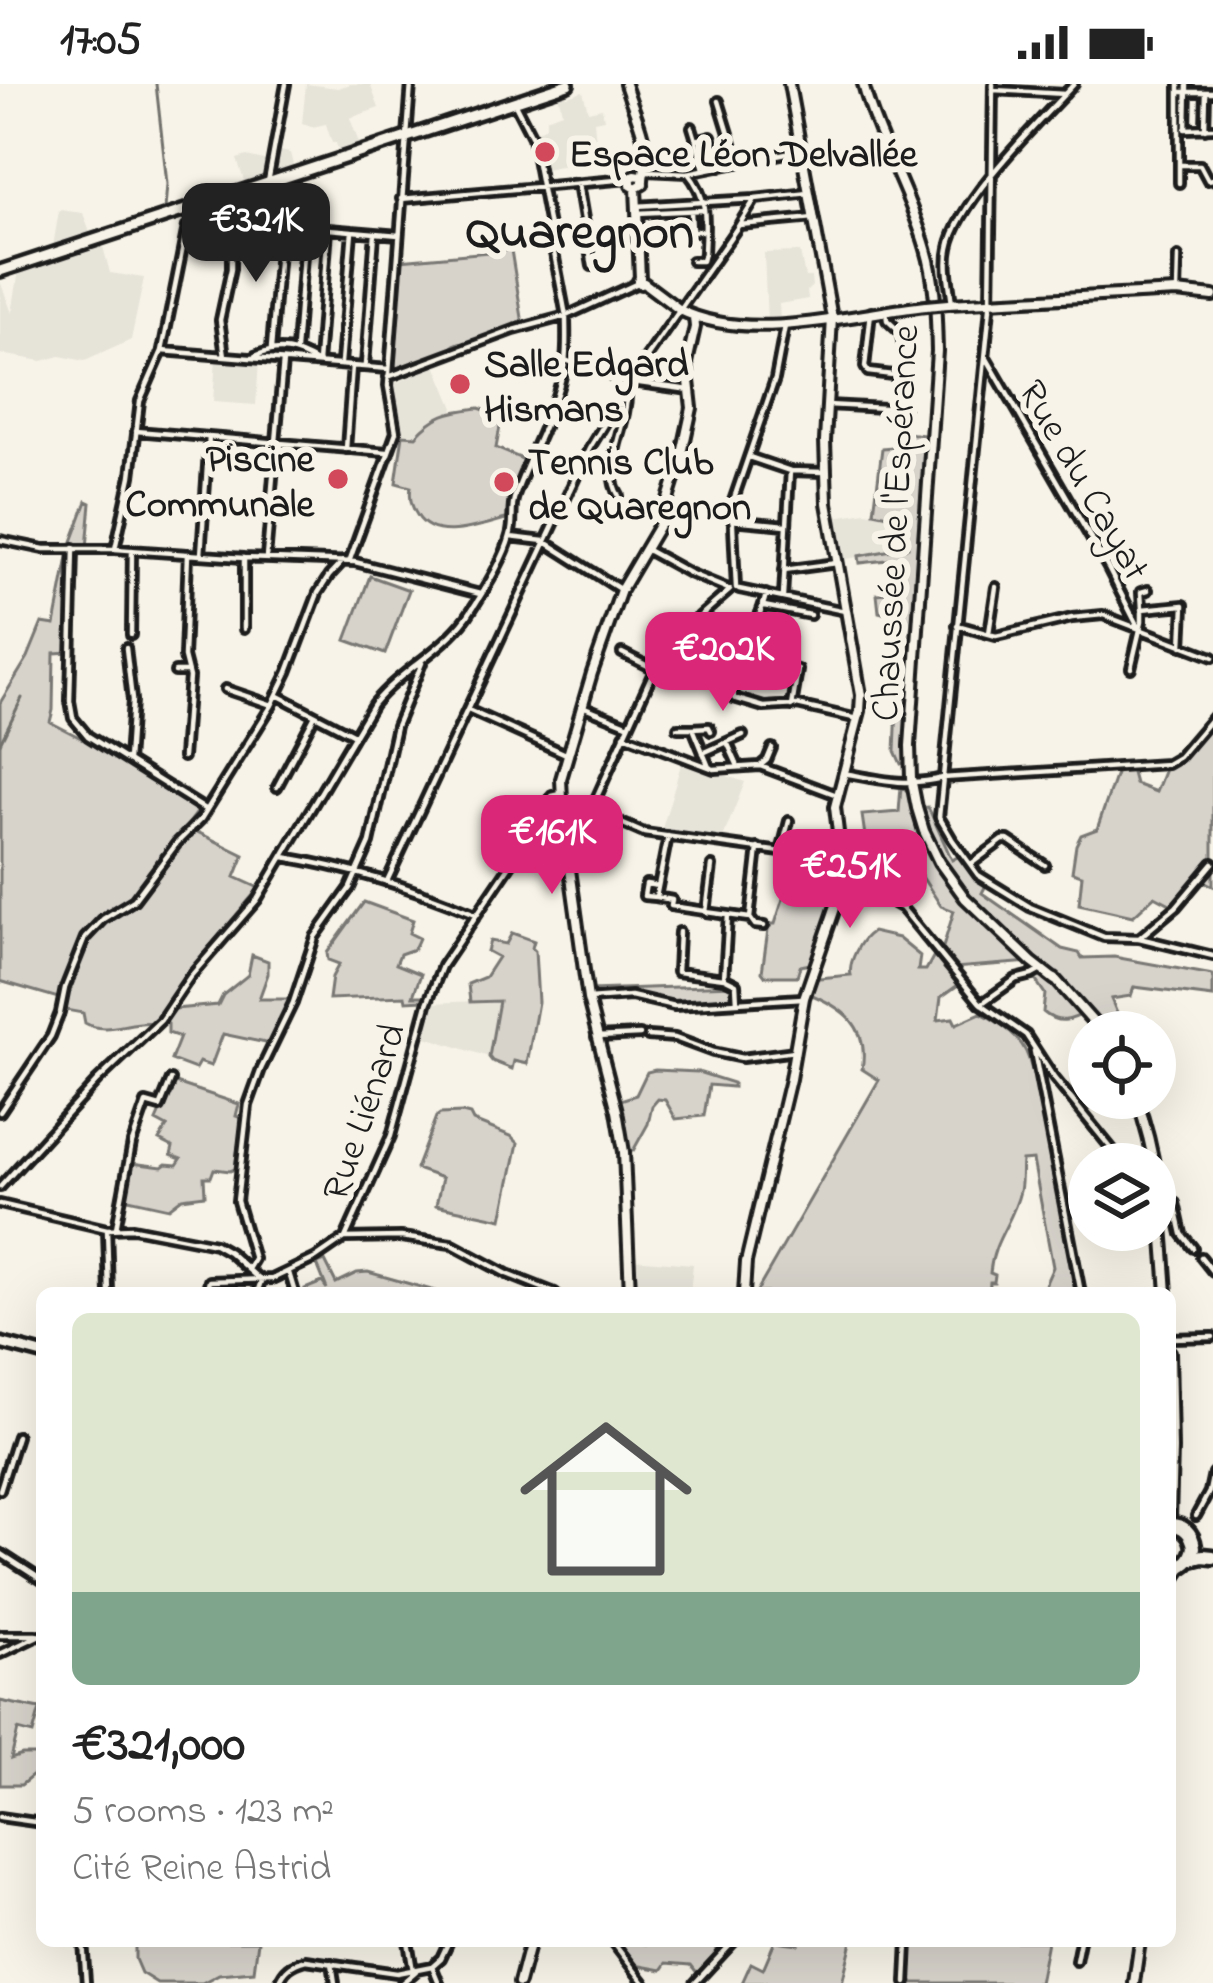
<!DOCTYPE html>
<html lang="en">
<head>
<meta charset="utf-8">
<style>
	:root { --surface:#fff; --page:#f6f6f6; --text:#222; --muted:#767676; --line:#e0e0e0; --accent:#db2777 }
	body { margin:0; font-family:"Indie Flower",sans-serif; background:var(--page); color:var(--text); height:100vh; display:flex; flex-direction:column; font-size:45px; white-space:nowrap }
	* { box-sizing:border-box; margin:0 }
	p { font-size:39px; color:var(--muted) }
	.icon { flex:none; width:66px; height:66px; fill:none; stroke:currentColor; stroke-width:2; stroke-linecap:round; stroke-linejoin:round }
	.map { position:relative; flex:1; overflow:hidden }
	.panel { position:absolute; left:36px; top:1203px; width:1140px; height:660px; display:flex; flex-direction:column; background:var(--surface); border-radius:18px; box-shadow:0 12px 48px #0002 }
	.panel>* { flex:none }
	.controls { position:absolute; left:1068px; top:927px; display:grid; gap:24px }
	.controls a { display:grid; place-items:center; width:108px; height:108px; border-radius:50%; background:var(--surface); box-shadow:0 12px 48px #0002; font-size:60px }
	.price { position:absolute; translate:-50% -102px; padding:0 27px; border-radius:24px; background:var(--accent); color:#fff; font-size:39px; line-height:78px; filter:drop-shadow(0 3px 6px #0008) }
	.price::after { content:''; position:absolute; left:50%; top:72px; width:36px; height:27px; margin-left:-18px; background:inherit; clip-path:polygon(0 0,100% 0,50% 100%) }
	.price.on { background:#222; color:#fff }
	ul { padding:0; list-style:none }
	li { display:grid; align-content:center; gap:24px; height:636px; padding:0 36px }
	li+li { border-top:3px solid var(--line) }
	li span { display:grid; place-items:center; height:372px; border-radius:18px; color:#555 }
	li>.icon { margin-inline-start:auto }
	span .icon { width:216px; height:216px; fill:#fffc; stroke-width:1 }
	li b { font-size:51px }
	.status { display:flex; justify-content:space-between; align-items:center; height:84px; padding:0 60px; background:var(--surface); direction:ltr }
	.status svg { height:33px; fill:currentColor }
	.map>svg:first-child { display:block }
</style>
</head>
<body>
<div class="status"><b>17:05</b><svg viewBox="0 0 49 12"><path d="M0 12V9h3v3zM5 12V6h3v6zM10 12V3h3v9zM15 12V0h3v12zM26 1h20v11H26zM47 4h2v5h-2z"/></svg></div>
<div class="map">
<svg width="1213" height="1899" viewBox="0 0 1213 1899">
	<rect width="100%" height="100%" fill="#f7f3e8"/>
	<filter id="ink" filterUnits="userSpaceOnUse"><feTurbulence type="fractalNoise" baseFrequency=".00833" numOctaves="2"/><feDisplacementMap in="SourceGraphic" scale="24" xChannelSelector="R" yChannelSelector="G"/><feConvolveMatrix kernelMatrix="1 2 1 2 8 2 1 2 1" color-interpolation-filters="sRGB"/></filter>
	<g filter="url(#ink)">
		<!-- built -->
		<path fill="#e6e3d9" d="M306,0L338,4L351,0H370L379,24L350,34L360,62L339,69L336,59H332L326,40L312,43L302,40Z
			M583,7L588,27L602,24L604,35L594,37L597,69L569,70L570,80L545,85L543,77L539,78L535,58L539,56L537,47L546,42V34L562,28L558,10L565,8L567,12Z
			M275,66L290,69L295,89L274,95L279,113L272,116L278,136L264,135L252,99L245,100L237,75L247,72L272,78Z
			M59,126L83,129L93,157L101,155L110,189L144,194L131,256L85,277L60,272L42,277L0,270V197L12,229L19,186L51,175Z
			M800,168L805,193H811L812,202L807,207L808,215L779,220L780,238L767,239L764,169Z
			M216,274L259,277L256,321L213,318Z
			M436,281L454,324L452,328L444,329L428,339L416,352L403,351L392,301Z
			M866,428L904,434L908,464L836,477L829,434Z
			M682,677L745,698L722,756L661,748Z
			M500,916L489,973L420,951L430,919Z
			M632,1175L693,1180L690,1209H634Z"/>
		<!-- green -->
		<path fill="#d7d3cb" stroke="#7a7874" stroke-width="3" d="M511,166L523,240L461,263L459,259L454,261L453,266L402,287L393,281L400,176Z
			M479,324L502,332L496,364L527,377L510,418V434C483,440 435,461 417,431C411,422 409,414 411,403L396,399L403,351L416,352C437,329 449,328 479,324Z
			M906,349L925,351L907,678L901,680L895,667L901,534L879,528L877,510L896,508V497L900,492L897,475L860,479L859,472L908,463L903,434L874,428L882,364L906,362Z
			M87,417L91,419L87,464L74,463L70,568L54,569L53,626L50,638L108,668L199,726L135,810L142,812L193,746L244,771L235,793L259,804L188,888L161,935L155,939C131,935 107,952 85,939L83,929L61,925L62,915L0,897V619L28,573L42,539L55,541L70,463Z
			M370,492L409,506L385,570L346,556Z
			M1213,633V802L1200,795L1176,823L1155,812L1133,832L1079,820L1082,791L1072,788L1076,761L1081,751L1097,745L1117,687L1131,685L1135,700L1156,708L1167,680L1173,677Z
			M901,703L914,710L917,724L928,723L952,776L963,770L978,791L988,797L982,809L1062,865L1079,869L1082,874L1114,873L1213,891V913L1134,903L1131,912L1111,915L1125,948H1102L1086,928C1071,937 1058,941 1043,928L1045,910L1032,891L1040,885L1032,878L953,884L957,891L958,901L941,913L938,936L953,934L956,940L981,929C997,937 1018,950 1026,968C1033,983 1029,988 1042,1004L1081,1209H1035L1045,1201L1053,1183L1033,1076L1022,1077C1021,1087 1022,1098 1020,1107C1013,1138 993,1155 990,1189L995,1191L994,1198H990L989,1209H756L879,996L862,985C870,942 843,923 805,908L809,895L851,891C848,879 860,855 872,848L898,854L920,872L918,886H926L937,866L941,870L954,827L941,822L917,785L901,788L876,774L865,798L847,786L844,761L865,752L862,731L899,728Z
			M796,774L835,790L838,802L842,804L815,879L800,882L797,892H765L762,888L768,846L772,840H775Z
			M364,818L413,836L409,849L419,854L414,865L400,870L396,880L421,890L413,912H423V916L406,917L405,912L329,915L332,893L339,880L328,876L327,869Z
			M512,849L534,857L532,864L535,867L538,918L527,980L514,977L512,985L492,977L489,973L499,917L470,918L468,900L485,893L498,873L487,867L490,857L506,860Z
			M252,871L268,877V890L259,915H297L275,961L223,950L211,982L199,978L195,985L171,976L180,953L168,949V940L164,938L175,925L218,921L223,911L248,891Z
			M734,901V913L730,916L670,920L640,912L591,913V906Z
			M655,986L698,988L733,999V1003L709,1001L704,1032L676,1035L665,1016L658,1015L652,1022L648,1040L633,1067L627,1068L614,1018L636,1011L647,988Z
			M173,998L239,1020L236,1032L242,1034L235,1085L230,1087L214,1085L211,1093H204L205,1111L182,1114L169,1124L124,1114L131,1079L162,1083L166,1080L177,1081L181,1075L171,1071L173,1063L159,1056L167,1043L156,1037Z
			M462,1029L470,1031L473,1037L511,1052L518,1059L502,1135L436,1121L442,1094L416,1085L436,1033L440,1030Z
			M325,1177L336,1199L357,1189L368,1188L442,1209H306L305,1205L322,1198L327,1205L317,1180Z
			M0,1617L40,1625L33,1650L18,1646L11,1675L22,1671H42V1692H32L21,1701H0Z
			M135,1857H258L254,1887L219,1890L202,1899H157L141,1889L135,1875Z
			M618,1857L646,1860L647,1857H711L719,1868L698,1890L691,1881L667,1879L662,1886L635,1881Z
			M775,1857L799,1860L800,1857H852L842,1899H742L751,1879L763,1885Z
			M908,1857H1047L1039,1899H906Z"/>
		<g fill="none" stroke-linecap="round" stroke-linejoin="round">
			<!-- stream -->
			<path stroke="#72716c" stroke-width="3" d="M156,0L167,100L165,125
				M0,659L22,614"/>
			<defs>
				<path id="street" d="M993,0L990,224L939,733L952,755L978,791L1030,823L1104,853L1139,854L1213,872
					M1179,0V99
					M993,6L1065,10
					M1179,8H1213
					M719,17L738,79
					M692,43L696,56
					M1185,45L1213,44
					M1186,45L1187,0
					M1205,45L1206,8
					M1181,81H1200L1208,96L1213,95
					M704,85L696,56L711,52L720,83
					M647,87L688,89L801,66
					M688,89C709,114 705,138 704,169L702,177H692
					M268,98L286,0
					M578,100L592,182
					M809,109L755,115L739,141L814,134
					M401,115L628,95
					M636,122L755,115
					M691,127L692,147H703
					M637,129L703,126
					M187,143L203,137L231,138V185L220,236L225,272
					M1177,208L1178,173
					M952,220C950,202 945,182 949,164C958,116 1040,37 1074,0
					M871,228L865,283L868,288L901,292L906,284L901,249L887,236L886,227
					M271,265L281,141L399,151
					M296,266L305,143
					M162,267L389,285
					M255,272C280,261 296,266 318,279L328,145
					M986,273L1108,484L1139,545
					M568,277L625,297L690,306
					M341,279L352,147
					M365,281L375,149
					M388,293L514,246L566,232L638,199
					M827,321L904,325
					M136,347L387,368
					M346,365L352,282
					M749,373L790,387L824,388
					M619,412C600,382 628,343 627,309
					M732,436L786,441
					M510,453L544,457L621,506
					M0,456L44,465H115L244,474L355,478L480,510
					M74,464L70,617L73,634L88,652L206,726
					M115,465L131,392L140,317L162,267L187,143
					M647,466L689,489L728,505
					M201,471L209,353
					M244,474V545
					M266,474L283,277
					M349,478L396,348L388,302L411,0
					M784,486L837,479
					M736,504L732,420L775,295L785,242
					M739,505L845,527
					M766,510C763,525 758,534 752,547C747,556 748,568 744,577C738,590 732,599 734,614L764,623L797,621L858,635
					M783,513L790,387
					M764,522L810,531
					M1142,525L1141,508L1148,506
					M957,541L996,552L1072,534L1103,531L1213,573
					M989,549L996,503
					M131,551L132,466
					M126,564L132,616L128,677
					M622,569L654,585
					M778,581L798,586L792,622
					M1131,584L1142,537V525L1184,521L1182,562
					M175,588H187
					M225,605L272,621
					M277,611L352,650
					M582,622L627,640
					M468,626L566,670
					M678,644H693L709,683
					M693,644L709,643L711,647
					M624,651L714,685L760,682L837,711
					M727,658L737,680
					M703,669L743,651
					M183,673L189,593L184,573L188,470
					M760,682L767,676L772,664
					M843,689C877,695 908,703 942,694L1167,680L1179,673L1213,633
					M277,703L315,631
					M561,719L591,726L644,749L781,768L835,790H843L902,824L980,919L1026,951L1054,994L1124,1080
					M591,726L659,575L691,540L730,506
					M668,752L656,813L672,816L671,822L705,827
					M781,768L789,737
					M284,773C350,784 411,803 473,829
					M971,780L1003,756H1008L1045,781
					M712,782L706,828L750,834L758,764
					M388,795L589,365L633,293L739,141
					M656,813L644,812L646,800L658,802
					M728,831L724,894L736,900L737,918
					M750,834L755,841L764,842
					M679,848L677,888L724,894
					M1139,854L1176,823L1213,779
					M588,915L631,912L674,922L803,914
					M981,920L1016,895L1032,891L1041,886
					M648,952L675,954L713,968L742,974L795,967
					M596,953L640,951
					M1034,967L1081,1209
					M0,1028L51,952L60,929L65,904L85,854L103,835L134,816L177,759L201,735L272,621L288,588L318,509L329,492L343,477
					M0,1103L97,997L161,936L190,893L257,816L373,620C401,586 441,568 467,533C481,512 504,476 510,452C514,440 511,427 514,415C529,370 557,325 565,278C567,262 566,247 566,232L532,53L515,20
					M1160,1112L1175,1119L1182,1150L1193,1164
					M0,1120L107,1145L133,1144L215,1160L229,1168L261,1197
					M116,1144L132,1059L146,1019L160,1023L171,996
					M107,1145L109,1209
					M345,1154L391,1052L427,920L442,882L532,749L552,712L561,710
					M1201,1173L1213,1188
					M248,1185L254,1175L237,1117L248,1021L261,985L293,919L315,853L350,804L370,759L396,642L422,579
					M289,1189L295,1209
					M206,1209L209,1197L272,1195L316,1174L345,1154L401,1153L451,1160L507,1190L555,1209
					M257,1209L261,1197
					M1170,1254L1213,1253
					M0,1406L17,1352
					M1196,1432L1209,1408L1213,1389
					M0,1469L42,1496
					M0,1551H36
					M0,1570L40,1551
					M0,1733L42,1739
					M83,1857L86,1899
					M408,1857L413,1887
					M612,1857L644,1899
					M1076,1877L1080,1857
					M332,1879L335,1899
					M279,1899C284,1885 292,1880 306,1876L397,1889L432,1882
					M402,1899L416,1887
					M439,1899L432,1882L441,1874L449,1857
					M695,1899L734,1857
					M906,1899L908,1857"/>
				<path id="secondary" d="M625,0C632,22 644,47 646,71C647,82 642,90 643,100L636,104L640,194L638,197L641,200L644,199
					M863,0C878,57 910,109 926,165C936,198 936,233 937,267L910,662L911,694L917,724L924,747L939,778L965,814L1032,878L1055,896
					M636,104L631,101V94L635,91L641,92
					M644,199L680,226
					M948,220L1177,208L1213,212
					M680,226C749,260 850,230 926,222
					M1055,895L1102,948
					M1136,1014C1160,1077 1162,1142 1167,1209
					M630,1209L624,1068L617,1027L588,915L563,735L561,695L592,589L621,506L661,438L682,370L692,324L687,279L695,243L694,233
					M744,1209L746,1178L790,995L804,914L842,804L843,790L835,723L860,627L861,611L827,419L825,357L832,234L789,0
					M1170,1268L1172,1365L1170,1434
					M1170,1501L1183,1482
					M519,1899L530,1857
					M1134,1899L1140,1857"/>
				<path id="primary" d="M0,187L568,0
					M0,1259L42,1270"/>
				<path id="highway" d="M1170,1441C1184,1441 1192,1449 1194,1463C1192,1476 1184,1484 1170,1484
					M1191,1475L1203,1472L1213,1473"/>
			</defs>
			<!-- street casing -->
			<use href="#street" stroke="#1c1c1c" stroke-width="14"/>
			<!-- secondary casing -->
			<use href="#secondary" stroke="#1c1c1c" stroke-width="16"/>
			<!-- primary casing -->
			<use href="#primary" stroke="#1c1c1c" stroke-width="18"/>
			<!-- highway casing -->
			<use href="#highway" stroke="#1c1c1c" stroke-width="21"/>
			<!-- street -->
			<use href="#street" stroke="#f7f3e8" stroke-width="4.5"/>
			<!-- secondary -->
			<use href="#secondary" stroke="#f7f3e8" stroke-width="8"/>
			<!-- primary -->
			<use href="#primary" stroke="#f7f3e8" stroke-width="9"/>
			<!-- highway -->
			<use href="#highway" stroke="#f7f3e8" stroke-width="12"/>
			<defs>
				<path id="secondary-bridge" d="M926,222L948,220"/>
			</defs>
			<!-- secondary-bridge casing -->
			<use href="#secondary-bridge" stroke="#1c1c1c" stroke-width="16" stroke-linecap="butt"/>
			<!-- secondary-bridge -->
			<use href="#secondary-bridge" stroke="#f7f3e8" stroke-width="8"/>
		</g>
	</g>
	<!-- markers -->
	<g fill="#d1495b" stroke="#f7f3e8" stroke-width="4.5">
		<circle cx="545" cy="68" r="12"/>
		<circle cx="460" cy="300" r="12"/>
		<circle cx="338" cy="395" r="12"/>
		<circle cx="504" cy="398" r="12"/>
	</g>
	<g text-anchor="middle" stroke-width="12" stroke-linejoin="round" paint-order="stroke">
		<!-- poi labels -->
		<g font-size="39" font-weight="bold" fill="#1c1c1c" stroke="#f7f3e8" text-anchor="start">
			<text x="569" y="82">Espace Léon Delvallée</text>
			<text x="484" y="292">Salle Edgard<tspan x="484" dy="45">Hismans</tspan></text>
			<text x="314" y="387" text-anchor="end">Piscine<tspan x="314" dy="45">Communale</tspan></text>
			<text x="528" y="390">Tennis Club<tspan x="528" dy="45">de Quaregnon</tspan></text>
		</g>
		<!-- street labels -->
		<g font-size="39" fill="#1c1c1c" stroke="#f7f3e8">
			<text transform="translate(1086 395) rotate(60)" y="14">Rue du Cayat</text>
			<text transform="translate(893 439) rotate(-87)" y="14">Chaussée de l'Espérance</text>
			<text transform="translate(362 1027) rotate(-71)" y="14">Rue Liénard</text>
		</g>
		<!-- district labels -->
		<g font-size="51" font-weight="bold" fill="#1c1c1c" stroke="#f7f3e8">
			<text x="580" y="163">Quaregnon</text>
		</g>
	</g>
</svg>
<div class="controls">
<a><svg class="icon" aria-label="locate" viewBox="0 0 24 24"><circle cx="12" cy="12" r="6"/><path d="M12 2v4M12 18v4M2 12h4M18 12h4"/></svg></a>
<a><svg class="icon" aria-label="layers" viewBox="0 0 24 24"><path d="M12 4l9 5-9 5-9-5zM3 14l9 5 9-5"/></svg></a>
</div>
<b class="price on" style="left:256px;top:201px">€321K</b>
<b class="price" style="left:723px;top:630px">€202K</b>
<b class="price" style="left:552px;top:813px">€161K</b>
<b class="price" style="left:850px;top:847px">€251K</b>
<section class="panel">
<ul>
<li><span style="background:linear-gradient(#dfe7d0 75%,#7fa58c 0)"><svg class="icon" aria-label="home" viewBox="0 0 24 24"><path d="M3 11l9-7 9 7M6 9v11h12V9"/></svg></span><div><b>€321,000</b><p>5 rooms · 123 m²</p><p>Cité Reine Astrid</p></div></li>
</ul>
</section>
</div>
</body>
</html>
